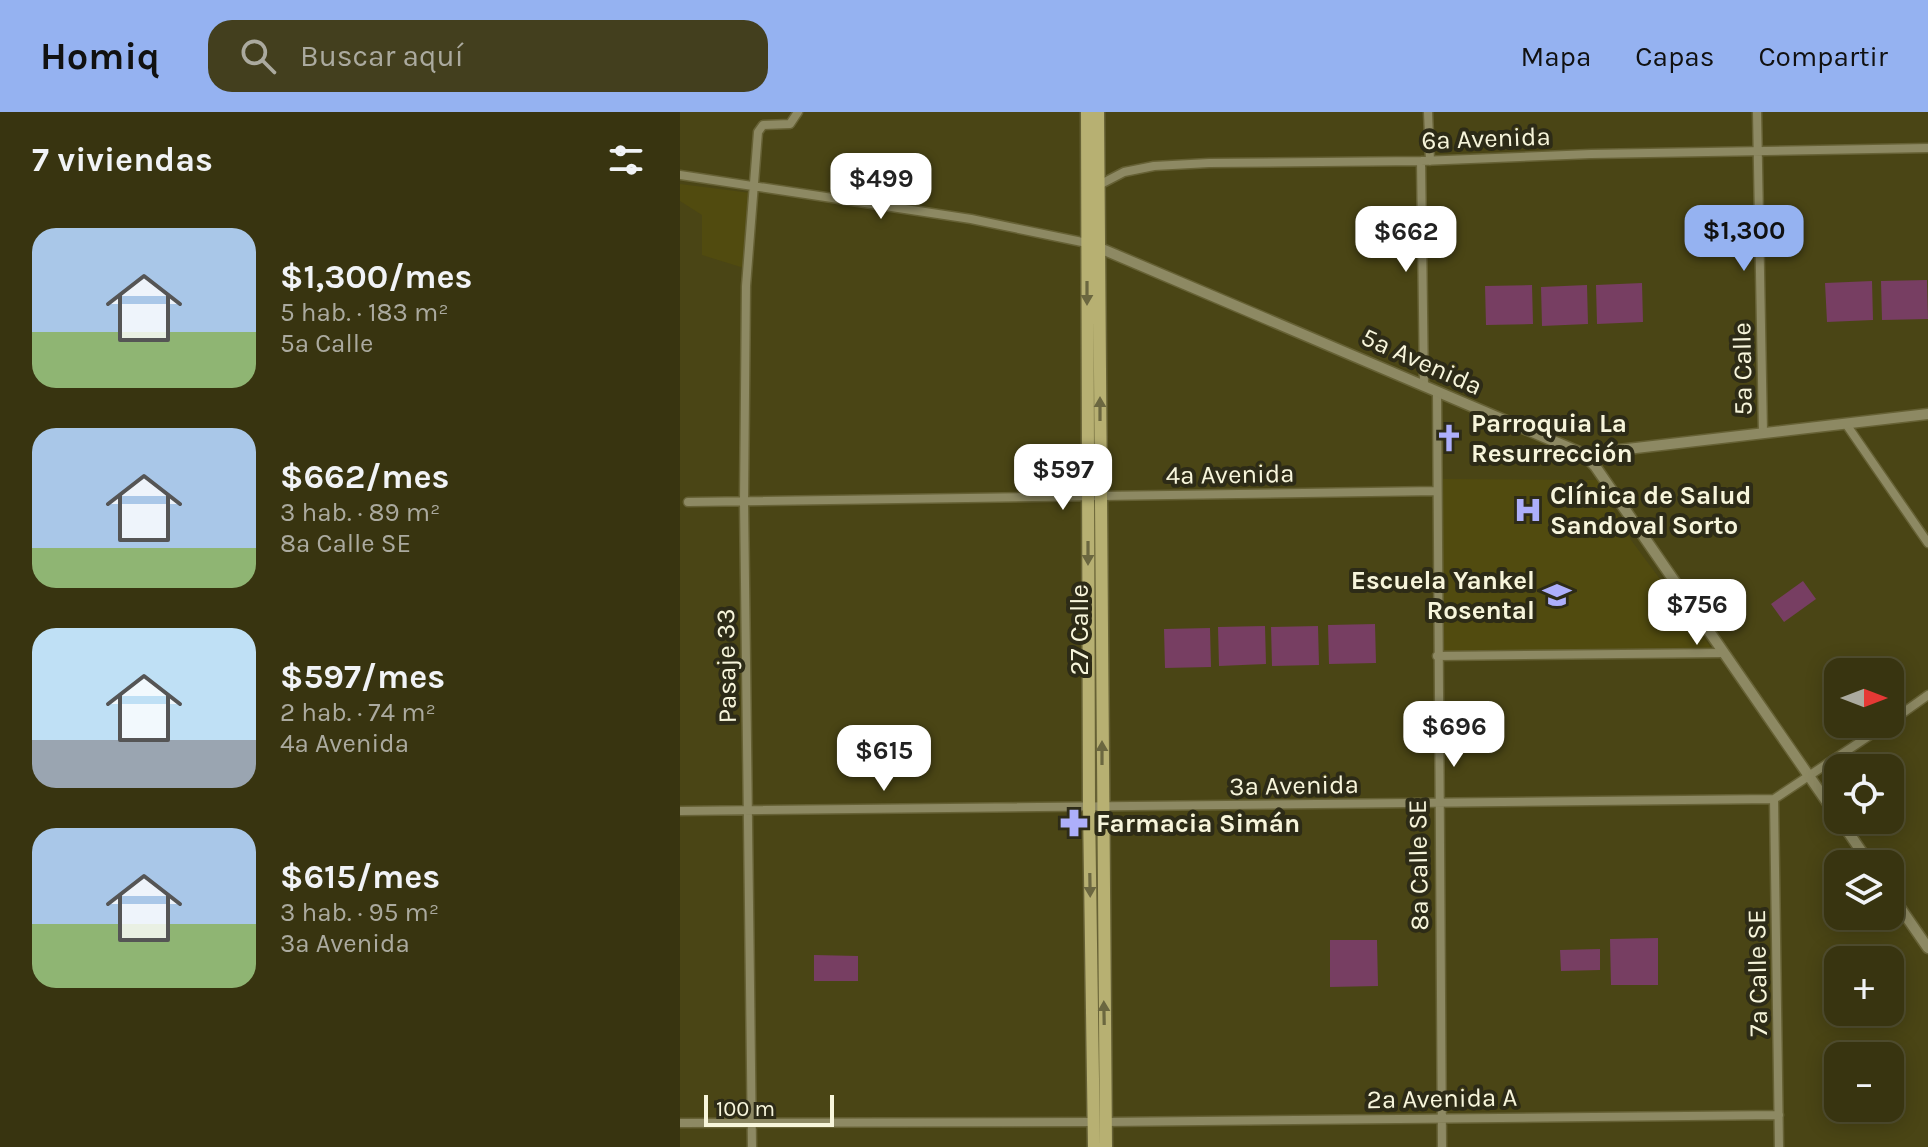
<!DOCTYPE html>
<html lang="es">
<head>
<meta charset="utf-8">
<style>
	:root { --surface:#383410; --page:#433f1e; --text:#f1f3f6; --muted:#abaa9f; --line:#524f30; --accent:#95b2f1 }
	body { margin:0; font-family:Karla,sans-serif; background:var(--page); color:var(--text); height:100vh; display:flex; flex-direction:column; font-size:30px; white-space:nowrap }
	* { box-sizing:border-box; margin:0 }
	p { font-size:26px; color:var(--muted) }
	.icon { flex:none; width:44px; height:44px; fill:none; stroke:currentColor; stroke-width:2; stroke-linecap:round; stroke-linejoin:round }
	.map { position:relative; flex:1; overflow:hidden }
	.sheet { display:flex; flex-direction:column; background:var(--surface); width:680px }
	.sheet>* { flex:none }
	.needle { width:52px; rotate:90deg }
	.buttons { position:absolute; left:1144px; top:546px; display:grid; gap:16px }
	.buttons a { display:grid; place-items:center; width:80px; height:80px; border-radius:16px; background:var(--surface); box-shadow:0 4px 20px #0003,0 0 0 2px var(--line); font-size:40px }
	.scale { position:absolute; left:24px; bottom:20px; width:130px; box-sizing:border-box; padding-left:8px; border:4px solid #f7f5db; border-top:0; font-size:22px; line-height:28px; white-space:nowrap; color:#f7f5db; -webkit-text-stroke:6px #2d2b17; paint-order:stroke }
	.price { position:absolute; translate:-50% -68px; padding:0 18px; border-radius:16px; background:#fff; color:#222; font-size:26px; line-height:52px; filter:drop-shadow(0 2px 4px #0008) }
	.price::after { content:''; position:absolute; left:50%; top:48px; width:24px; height:18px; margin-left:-12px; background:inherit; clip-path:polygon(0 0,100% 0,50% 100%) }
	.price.on { background:var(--accent); color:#111 }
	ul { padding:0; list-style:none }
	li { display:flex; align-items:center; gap:24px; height:200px; padding:0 32px }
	li span { display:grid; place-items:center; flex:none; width:224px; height:160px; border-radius:24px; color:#555 }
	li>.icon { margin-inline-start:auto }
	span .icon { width:96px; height:96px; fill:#fffc; stroke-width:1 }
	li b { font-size:34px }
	h2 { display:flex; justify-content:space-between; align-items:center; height:96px; padding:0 32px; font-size:34px }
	header { display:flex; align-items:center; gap:48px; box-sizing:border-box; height:112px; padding:0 40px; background:var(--accent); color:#111 }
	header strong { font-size:38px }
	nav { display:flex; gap:44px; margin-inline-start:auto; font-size:28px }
	.search { width:560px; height:72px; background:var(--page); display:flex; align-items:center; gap:20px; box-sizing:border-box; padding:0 28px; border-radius:24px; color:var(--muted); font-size:30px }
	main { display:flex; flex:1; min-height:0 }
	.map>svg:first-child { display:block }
</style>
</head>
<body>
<header>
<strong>Homiq</strong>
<div class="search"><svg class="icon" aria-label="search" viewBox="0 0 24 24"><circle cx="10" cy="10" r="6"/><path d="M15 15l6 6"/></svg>Buscar aquí</div>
<nav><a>Mapa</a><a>Capas</a><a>Compartir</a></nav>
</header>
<main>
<section class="sheet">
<h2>7 viviendas<svg class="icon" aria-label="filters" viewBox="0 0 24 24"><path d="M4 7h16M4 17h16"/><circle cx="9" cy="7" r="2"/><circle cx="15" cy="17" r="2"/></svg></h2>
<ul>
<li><span style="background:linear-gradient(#a9c7e8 65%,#8fb573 0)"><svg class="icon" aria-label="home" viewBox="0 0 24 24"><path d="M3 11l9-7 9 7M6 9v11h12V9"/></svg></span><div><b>$1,300/mes</b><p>5 hab. · 183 m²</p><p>5a Calle</p></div></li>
<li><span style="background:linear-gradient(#a9c7e8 75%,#8fb573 0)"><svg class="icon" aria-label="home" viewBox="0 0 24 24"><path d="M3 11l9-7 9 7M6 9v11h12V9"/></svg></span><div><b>$662/mes</b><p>3 hab. · 89 m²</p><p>8a Calle SE</p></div></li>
<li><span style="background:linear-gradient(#bfe0f5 70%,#9aa5b1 0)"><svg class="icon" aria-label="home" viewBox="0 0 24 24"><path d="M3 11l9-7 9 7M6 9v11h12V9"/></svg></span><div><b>$597/mes</b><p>2 hab. · 74 m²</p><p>4a Avenida</p></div></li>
<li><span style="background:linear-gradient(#a9c7e8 60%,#8fb573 0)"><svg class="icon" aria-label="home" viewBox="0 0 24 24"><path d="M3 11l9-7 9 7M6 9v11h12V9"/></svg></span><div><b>$615/mes</b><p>3 hab. · 95 m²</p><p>3a Avenida</p></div></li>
</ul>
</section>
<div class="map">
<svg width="1248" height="1035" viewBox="0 0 1248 1035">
	<rect width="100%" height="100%" fill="#4a4515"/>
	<!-- built -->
	<path fill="#514b0f" d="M0,72L71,81L64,156L22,143V103L0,89Z
		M762,367L917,368L951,428L1032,537L763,541Z"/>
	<!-- green -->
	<path fill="#773e62" d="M1247,168L1248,207L1202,208L1201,169Z
		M1192,169L1193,208L1147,210L1145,171Z
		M962,171L963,210L917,212L916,173Z
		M852,173L853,212L806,213L805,174Z
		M907,173L908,212L862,214L861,175Z
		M1123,469L1136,487L1104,510L1091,492Z
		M695,512L696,551L649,552L648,513Z
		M585,514L586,552L539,554L538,515Z
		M638,514L639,553L592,554L591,515Z
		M530,516L531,555L485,556L484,517Z
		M978,826V873H931L930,827Z
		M650,828H697L698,874L650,875Z
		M920,837V858L881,859L880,838Z
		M134,843L178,844V869H134Z"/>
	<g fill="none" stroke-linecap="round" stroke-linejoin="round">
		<defs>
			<path id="minor" d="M748,0L750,49
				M1077,0L1083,321
				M741,49L744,274
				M0,63L291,107L407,131
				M417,74L444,60L474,54L529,51L741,49L911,42L1248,36
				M757,279L762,1035
				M1166,312L1248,431
				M8,390L757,379
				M757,544L1042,541
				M1210,610L1248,583
				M1094,687L1099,1035
				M0,699L1094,687L1207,612
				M425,1010L1099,1003
				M0,1011L414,1010
				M72,1035L64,389L66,174L78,20L83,13L110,12L118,0"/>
			<path id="tertiary" d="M415,134L904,342L1248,302
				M904,342L915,354L1158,706
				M1160,708L1190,752
				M1210,781L1248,836"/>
			<path id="secondary" d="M407,0L409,695L414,1035
				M418,0L426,1035"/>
		</defs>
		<!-- minor casing -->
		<use href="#minor" stroke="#666135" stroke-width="11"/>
		<!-- tertiary casing -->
		<use href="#tertiary" stroke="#666135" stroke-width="13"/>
		<!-- secondary casing -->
		<use href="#secondary" stroke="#666135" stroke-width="15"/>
		<!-- minor -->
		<use href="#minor" stroke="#8d8963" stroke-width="8"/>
		<!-- tertiary -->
		<use href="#tertiary" stroke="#8d8963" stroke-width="10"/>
		<!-- secondary -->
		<use href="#secondary" stroke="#b7b072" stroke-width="12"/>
	</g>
	<!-- one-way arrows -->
	<defs><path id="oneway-solid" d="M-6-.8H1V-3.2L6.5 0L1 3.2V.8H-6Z" transform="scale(2)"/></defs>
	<g fill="#6b6740">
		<use href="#oneway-solid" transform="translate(407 181) rotate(90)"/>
		<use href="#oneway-solid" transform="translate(420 297) rotate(-90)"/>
		<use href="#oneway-solid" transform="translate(408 441) rotate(90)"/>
		<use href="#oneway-solid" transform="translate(422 641) rotate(-90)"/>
		<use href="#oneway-solid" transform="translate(410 773) rotate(89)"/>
		<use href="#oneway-solid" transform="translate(424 901) rotate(-91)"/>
	</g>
	<!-- icons -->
	<defs>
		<symbol id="church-bare" viewBox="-9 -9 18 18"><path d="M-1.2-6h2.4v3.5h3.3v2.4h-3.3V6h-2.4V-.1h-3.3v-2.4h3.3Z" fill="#adaffb" stroke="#2d2b17" stroke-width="2.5" paint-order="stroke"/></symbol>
		<symbol id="hospital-bare" viewBox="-9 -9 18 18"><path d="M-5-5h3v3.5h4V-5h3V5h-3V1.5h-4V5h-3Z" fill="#adaffb" stroke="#2d2b17" stroke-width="2.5" paint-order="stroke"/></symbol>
		<symbol id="school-bare" viewBox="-9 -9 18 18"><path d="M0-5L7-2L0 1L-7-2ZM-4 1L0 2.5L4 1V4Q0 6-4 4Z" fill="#adaffb" stroke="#2d2b17" stroke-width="2.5" paint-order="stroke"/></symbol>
		<symbol id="pharmacy-bare" viewBox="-9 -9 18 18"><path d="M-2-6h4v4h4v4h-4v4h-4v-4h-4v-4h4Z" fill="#adaffb" stroke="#2d2b17" stroke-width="2.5" paint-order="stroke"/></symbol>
	</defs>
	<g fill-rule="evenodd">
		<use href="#church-bare" x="749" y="306" width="40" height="40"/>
		<use href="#hospital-bare" x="828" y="378" width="40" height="40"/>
		<use href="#school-bare" x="857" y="463" width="40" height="40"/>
		<use href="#pharmacy-bare" x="374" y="691" width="40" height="40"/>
	</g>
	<g text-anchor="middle" stroke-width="8" stroke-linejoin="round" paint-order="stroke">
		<!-- street labels -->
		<g font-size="26" fill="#f7f5db" stroke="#2d2b17">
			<text transform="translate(806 26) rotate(-2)" y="9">6a Avenida</text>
			<text transform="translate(742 249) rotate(24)" y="9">5a Avenida</text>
			<text transform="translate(1062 257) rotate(-91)" y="9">5a Calle</text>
			<text transform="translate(550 362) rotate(-1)" y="9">4a Avenida</text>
			<text transform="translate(399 518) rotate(-90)" y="9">27 Calle</text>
			<text transform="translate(46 554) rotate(-91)" y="9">Pasaje 33</text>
			<text transform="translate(614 673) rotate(-1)" y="9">3a Avenida</text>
			<text transform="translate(738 753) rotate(-91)" y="9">8a Calle SE</text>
			<text transform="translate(1077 861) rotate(-91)" y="9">7a Calle SE</text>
			<text transform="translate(762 986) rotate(-1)" y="9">2a Avenida A</text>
		</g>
		<!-- poi labels -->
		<g font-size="26" font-weight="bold" fill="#f7f5db" stroke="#2d2b17" text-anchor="start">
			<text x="791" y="320">Parroquia La<tspan x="791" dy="30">Resurrección</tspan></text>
			<text x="870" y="392">Clínica de Salud<tspan x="870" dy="30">Sandoval Sorto</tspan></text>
			<text x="855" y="477" text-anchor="end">Escuela Yankel<tspan x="855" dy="30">Rosental</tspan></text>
			<text x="416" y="720">Farmacia Simán</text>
		</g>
	</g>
</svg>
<div class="buttons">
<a><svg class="needle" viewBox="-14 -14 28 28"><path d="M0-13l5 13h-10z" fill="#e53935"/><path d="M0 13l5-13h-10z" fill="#abaa9f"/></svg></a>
<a><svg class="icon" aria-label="locate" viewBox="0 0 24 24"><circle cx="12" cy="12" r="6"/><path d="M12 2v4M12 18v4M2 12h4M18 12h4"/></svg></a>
<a><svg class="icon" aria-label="layers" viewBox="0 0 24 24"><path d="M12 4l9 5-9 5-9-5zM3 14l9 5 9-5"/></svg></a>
<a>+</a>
<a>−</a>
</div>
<div class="scale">100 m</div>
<b class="price" style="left:201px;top:109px">$499</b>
<b class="price on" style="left:1064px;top:161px">$1,300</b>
<b class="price" style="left:726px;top:162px">$662</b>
<b class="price" style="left:383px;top:400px">$597</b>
<b class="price" style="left:1017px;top:535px">$756</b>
<b class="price" style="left:774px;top:657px">$696</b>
<b class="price" style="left:204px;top:681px">$615</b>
</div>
</main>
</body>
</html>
